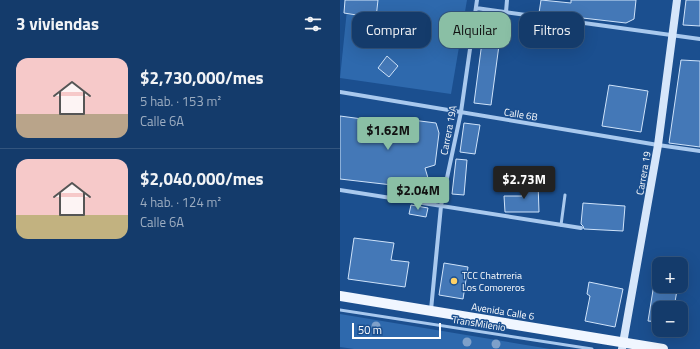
<!DOCTYPE html>
<html lang="es">
<head>
<meta charset="utf-8">
<style>
	:root { --surface:#143b6b; --page:#1d4271; --text:#f1f3f6; --muted:#9dadc1; --line:#33557e; --accent:#8abfa5 }
	body { margin:0; font-family:"Titillium Web",sans-serif; background:var(--page); color:var(--text); height:100vh; display:flex; flex-direction:column; font-size:15px; white-space:nowrap }
	* { box-sizing:border-box; margin:0 }
	p { font-size:13px; color:var(--muted) }
	.icon { flex:none; width:22px; height:22px; fill:none; stroke:currentColor; stroke-width:2; stroke-linecap:round; stroke-linejoin:round }
	.map { position:relative; flex:1; overflow:hidden }
	.drawer { display:flex; flex-direction:column; background:var(--surface); width:340px }
	.drawer>* { flex:none }
	.guide { position:absolute; left:12px; top:12px; width:288px; height:36px; display:flex; gap:8px }
	.buttons { position:absolute; left:312px; top:257px; display:grid; gap:8px }
	.buttons a { display:grid; place-items:center; width:36px; height:36px; border-radius:8px; background:var(--surface); box-shadow:0 4px 16px #0002,0 0 0 1px var(--line); font-size:20px }
	.scale { position:absolute; left:12px; bottom:10px; width:89px; box-sizing:border-box; padding-left:4px; border:2px solid #fff; border-top:0; font-size:11px; line-height:14px; white-space:nowrap; color:#fff; -webkit-text-stroke:3px #1b4f8f; paint-order:stroke }
	.price { position:absolute; translate:-50% -34px; padding:0 9px; border-radius:4px; background:var(--accent); color:#111; font-size:13px; line-height:26px; filter:drop-shadow(0 1px 2px #0008) }
	.price::after { content:''; position:absolute; left:50%; top:24px; width:12px; height:9px; margin-left:-6px; background:inherit; clip-path:polygon(0 0,100% 0,50% 100%) }
	.price.current { background:#222; color:#fff }
	ul { padding:0; list-style:none }
	li { display:flex; align-items:center; gap:12px; height:100px; padding:0 16px }
	li+li { border-top:1px solid var(--line) }
	li span { display:grid; place-items:center; flex:none; width:112px; height:80px; border-radius:12px; color:#555 }
	li>.icon { margin-inline-start:auto }
	span .icon { width:48px; height:48px; fill:#fffc; stroke-width:1 }
	li b { font-size:17px }
	h2 { display:flex; justify-content:space-between; align-items:center; height:48px; padding:0 16px; font-size:17px }
	.pill { padding:0 14px; border-radius:12px; background:var(--surface); box-shadow:0 4px 16px #0002,0 0 0 1px var(--line); font-size:14px; line-height:36px }
	.pill.current { background:var(--accent); color:#111 }
	main { display:flex; flex:1; min-height:0 }
	.map>svg:first-child { display:block }
</style>
</head>
<body>
<main>
<section class="drawer">
<h2>3 viviendas<svg class="icon" aria-label="filters" viewBox="0 0 24 24"><path d="M4 7h16M4 17h16"/><circle cx="9" cy="7" r="2"/><circle cx="15" cy="17" r="2"/></svg></h2>
<ul>
<li><span style="background:linear-gradient(#f6c9c9 70%,#b9a48a 0)"><svg class="icon" aria-label="home" viewBox="0 0 24 24"><path d="M3 11l9-7 9 7M6 9v11h12V9"/></svg></span><div><b>$2,730,000/mes</b><p>5 hab. · 153 m²</p><p>Calle 6A</p></div></li>
<li><span style="background:linear-gradient(#f6c9c9 70%,#c2b280 0)"><svg class="icon" aria-label="home" viewBox="0 0 24 24"><path d="M3 11l9-7 9 7M6 9v11h12V9"/></svg></span><div><b>$2,040,000/mes</b><p>4 hab. · 124 m²</p><p>Calle 6A</p></div></li>
</ul>
</section>
<div class="map">
<svg width="360" height="349" viewBox="0 0 360 349">
	<rect width="100%" height="100%" fill="#1b4f8f"/>
	<!-- green -->
	<path fill="#2e69ad" d="M8,0H127L111,94L0,78Z
		M0,314L210,349H14L0,347Z"/>
	<!-- building -->
	<path fill="#4478b7" stroke="#cfe3fa" d="M5,0H38L36,18L4,13Z
		M201,0L231,3V0H296L294,19L286,23L199,13Z
		M346,0H360V26L343,25Z
		M142,42L159,45L151,105L134,103Z
		M47,56L58,66L49,77L38,68Z
		M341,60L360,61V147L329,143Z
		M269,85L308,91L301,132L262,126Z
		M0,116L52,123L64,119L96,123L99,133L95,165L85,168L88,178L87,189L0,179Z
		M124,123L140,125L135,154L120,152Z
		M116,159L127,160L124,195L112,194Z
		M182,182H198L199,212H165L164,196H182Z
		M243,203L285,206L283,231L244,229L243,226L241,224Z
		M71,205L88,208L86,217L69,214Z
		M14,238L54,243L51,260L69,262L65,287L8,279Z
		M104,263L128,267L123,299L99,295Z
		M249,282L283,289L275,327L245,321L250,296L247,294Z
		M314,284L319,285V287L337,290L334,308H319V322L308,321Z"/>
	<g fill="none" stroke-linecap="round" stroke-linejoin="round">
		<!-- lane -->
		<path stroke="#a9c9ee" stroke-width="3" d="M221,225L225,195
			M0,310L252,349"/>
		<!-- street -->
		<path stroke="#a9c9ee" stroke-width="4" d="M136,8L360,39
			M166,12L167,0
			M0,92L318,145L360,151
			M0,190L241,228
			M91,310L101,206L121,112L137,0"/>
		<!-- secondary -->
		<path stroke="#d6e6fa" stroke-width="8" d="M282,349L318,145L337,0"/>
		<!-- primary -->
		<path stroke="#f0f6ff" stroke-width="10" d="M0,296L323,349"/>
	</g>
	<!-- trees -->
	<g fill="#7ea0ca">
		<circle cx="36" cy="326" r="4.5"/>
		<circle cx="127" cy="342" r="4.5"/>
		<circle cx="156" cy="344" r="4.5"/>
	</g>
	<!-- markers -->
	<circle fill="#ffd166" stroke="#1b4f8f" stroke-width="1.5" cx="114" cy="281" r="4"/>
	<g text-anchor="middle" stroke-width="3" stroke-linejoin="round" paint-order="stroke">
		<!-- street labels -->
		<g font-size="10" fill="#fff" stroke="#1b4f8f">
			<text transform="translate(181 114) rotate(9)" y="4">Calle 6B</text>
			<text transform="translate(108 130) rotate(-79)" y="4">Carrera 19A</text>
			<text transform="translate(303 173) rotate(-80)" y="4">Carrera 19</text>
			<text transform="translate(163 311) rotate(9)" y="4">Avenida Calle 6</text>
			<text transform="translate(139 323) rotate(9)" y="4">TransMilenio</text>
		</g>
		<!-- poi labels -->
		<g font-size="10" fill="#fff" stroke="#1b4f8f" text-anchor="start">
			<text x="122" y="279">TCC Chatrreria<tspan x="122" dy="12">Los Comoreros</tspan></text>
		</g>
	</g>
</svg>
<div class="buttons">
<a>+</a>
<a>−</a>
</div>
<div class="scale">50 m</div>
<b class="price" style="left:48px;top:151px">$1.62M</b>
<b class="price current" style="left:184px;top:200px">$2.73M</b>
<b class="price" style="left:78px;top:211px">$2.04M</b>
<div class="guide">
<a class="pill">Comprar</a>
<a class="pill current">Alquilar</a>
<a class="pill">Filtros</a>
</div>
</div>
</main>
</body>
</html>
